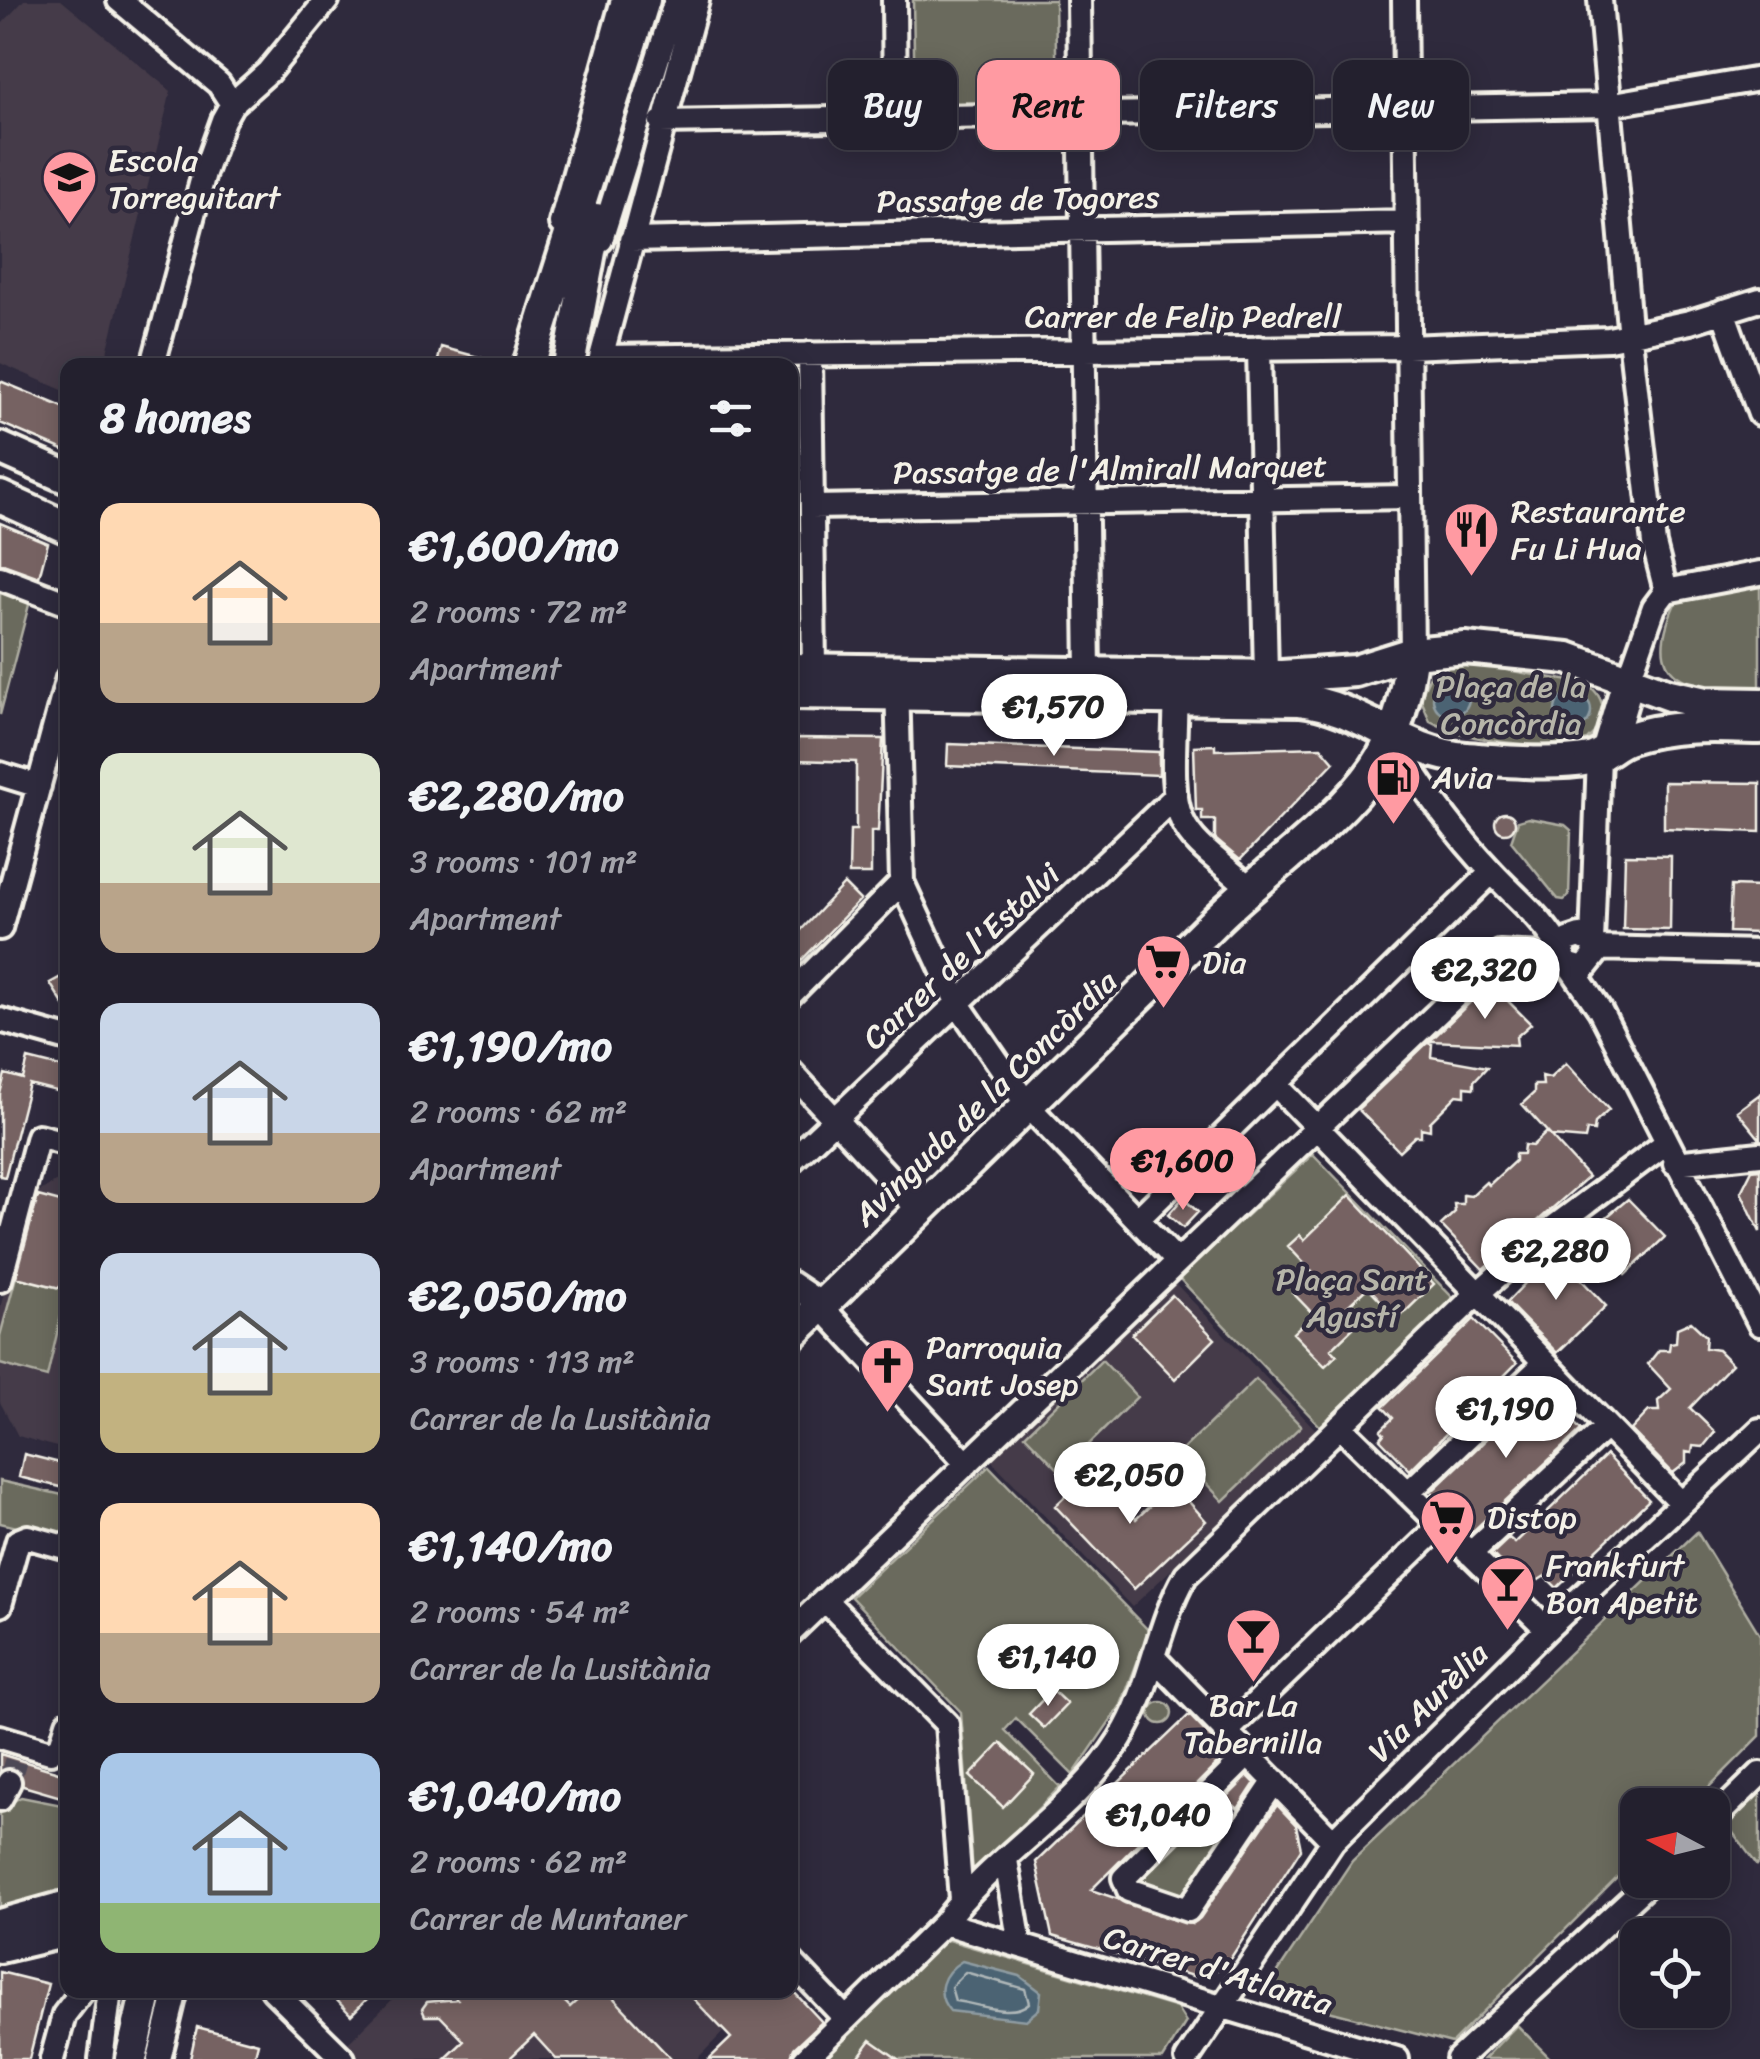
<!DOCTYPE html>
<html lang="en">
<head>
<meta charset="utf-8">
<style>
	:root { --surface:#23202e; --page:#2f2d3a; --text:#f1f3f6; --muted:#a3a3aa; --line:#403e4a; --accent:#ff9aa2 }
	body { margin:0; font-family:Sriracha,sans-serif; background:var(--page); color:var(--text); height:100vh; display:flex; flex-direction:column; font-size:38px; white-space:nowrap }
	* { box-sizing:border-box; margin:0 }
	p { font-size:32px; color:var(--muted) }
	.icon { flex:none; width:55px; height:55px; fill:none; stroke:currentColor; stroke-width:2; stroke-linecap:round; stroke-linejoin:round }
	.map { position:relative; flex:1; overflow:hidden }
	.drawer { position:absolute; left:60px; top:358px; width:738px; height:1640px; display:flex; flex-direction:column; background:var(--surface); border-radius:20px; box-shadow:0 5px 25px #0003,0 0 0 2px var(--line) }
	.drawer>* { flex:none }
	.banner { position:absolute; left:828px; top:60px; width:782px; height:90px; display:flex; gap:20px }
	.needle { width:65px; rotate:277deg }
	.controls { position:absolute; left:1620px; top:1788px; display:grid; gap:20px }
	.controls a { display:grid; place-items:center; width:110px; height:110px; border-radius:20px; background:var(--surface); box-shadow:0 5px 25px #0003,0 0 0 2px var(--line); font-size:50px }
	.price { position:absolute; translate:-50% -85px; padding:0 22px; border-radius:35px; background:#fff; color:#222; font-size:32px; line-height:65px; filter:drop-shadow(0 2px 5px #0008) }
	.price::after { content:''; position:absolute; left:50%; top:60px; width:30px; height:22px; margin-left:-15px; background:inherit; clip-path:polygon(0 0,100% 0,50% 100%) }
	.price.on { background:var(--accent); color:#111 }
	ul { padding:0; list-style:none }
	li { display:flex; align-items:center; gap:30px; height:250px; padding:0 40px }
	li span { display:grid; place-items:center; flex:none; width:280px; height:200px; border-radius:20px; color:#555 }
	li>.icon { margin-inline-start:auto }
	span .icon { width:120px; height:120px; fill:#fffc; stroke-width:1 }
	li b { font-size:42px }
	h2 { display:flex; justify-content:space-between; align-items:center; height:120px; padding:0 40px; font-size:42px }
	.pill { padding:0 35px; border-radius:20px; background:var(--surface); box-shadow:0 5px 25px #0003,0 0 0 2px var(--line); font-size:35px; line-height:90px }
	.pill.on { background:var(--accent); color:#111 }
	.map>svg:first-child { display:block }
</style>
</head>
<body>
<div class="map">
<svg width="1760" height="2059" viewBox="0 0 1760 2059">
	<rect width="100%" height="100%" fill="#2f2a3d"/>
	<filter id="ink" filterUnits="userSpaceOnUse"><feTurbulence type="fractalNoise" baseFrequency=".01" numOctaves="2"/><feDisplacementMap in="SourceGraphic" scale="20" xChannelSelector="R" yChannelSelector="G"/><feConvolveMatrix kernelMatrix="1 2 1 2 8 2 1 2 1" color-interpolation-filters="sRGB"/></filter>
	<g filter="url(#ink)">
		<!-- built -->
		<path fill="#443b48" d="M24,0H61L171,91L104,365H68L67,392L0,363V26Z
			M67,1175V1450L18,1436L0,1402V1308L30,1197Z
			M1173,1281L1317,1431L1132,1607L991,1460Z
			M402,1990H764L697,2059H359L346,2045Z"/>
		<!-- green -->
		<path fill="#6a6b5d" stroke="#afaea2" stroke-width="2.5" d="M913,0H1055L1057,102L915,103Z
			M1760,580V691C1688,689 1636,683 1679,595Z
			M0,585L31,597L0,715Z
			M1483,666L1587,684C1609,700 1607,723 1587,740C1545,751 1468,742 1430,721L1420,697L1431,674L1450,666Z
			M1528,818L1565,825L1571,830L1569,896L1564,900L1558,899L1511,841L1518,821Z
			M1313,1154L1454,1299L1321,1427L1179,1278Z
			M16,1277L67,1290L47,1377L0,1364V1336Z
			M1102,1360L1137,1397L1061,1472L1025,1435Z
			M1256,1379L1301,1426L1223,1501L1178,1454Z
			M989,1466L1149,1631L1121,1705L1073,1775L1016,1718L1005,1730L1060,1787L973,1874L961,1712L851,1597Z
			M0,1481L67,1496V1539L0,1523Z
			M1697,1532L1760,1635V1736L1691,1805H1638L1637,1858L1452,2043L1263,1994L1352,1861Z
			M1150 1713a11 11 0 1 1 22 0a11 11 0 1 1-22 0Z
			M1760,1788V1861L1757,1865L1725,1822Z
			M21,1797L67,1806V1895L0,1917V1809Z
			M1216,1799L1239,1822L1184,1898L1139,1882Z
			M948,1940L1177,2008L1186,2022L1163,2059H819L939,1941Z
			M1517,2025L1551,2059H1484Z"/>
		<!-- water -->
		<path fill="#4b6373" stroke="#8f9ca2" stroke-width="2.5" d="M1433 698a18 18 0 1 1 36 0a18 18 0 1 1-36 0Z
			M1555 711a18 18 0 1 1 36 0a18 18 0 1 1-36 0Z
			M962,1961L1020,1976L1041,1992L1039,2009L1026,2020L950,2011C934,1993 942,1973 962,1961Z"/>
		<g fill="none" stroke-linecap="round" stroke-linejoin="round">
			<!-- shore -->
			<path stroke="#b0b8b9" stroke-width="2.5" d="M965,1972L1025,1989L1029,2003C1012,2019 976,2003 955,2001L951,1987Z"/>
		</g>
		<!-- building -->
		<path fill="#766262" stroke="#f4f1e8" stroke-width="2.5" d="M441,347L489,360L488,365H437Z
			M0,381L68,409V452L0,423Z
			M0,523L48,543L39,577L0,563Z
			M797,738L883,739L878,831H871V874H849L850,830H856V762L797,760Z
			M948,744L1159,752V775L947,766Z
			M1215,745V750L1321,747L1334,762L1240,860L1215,839V820H1202V810H1196L1194,746Z
			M1664,782L1760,783V832L1664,828Z
			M1495 823a10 10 0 1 1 20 0a10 10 0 1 1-20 0Z
			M1625,855L1671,856L1670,930L1623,929Z
			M844,884L860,900L790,972V942Z
			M1731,886L1760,887V933L1729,932Z
			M68,973V1012L50,983Z
			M1490,983L1531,1024L1516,1037L1517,1045L1430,1041Z
			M1427,1043L1432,1044L1431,1057L1487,1067L1474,1081V1088L1465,1087V1096L1457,1095L1430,1122V1130L1421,1128V1136H1415L1399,1151L1358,1109Z
			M28,1059L68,1069V1094L29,1084L5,1177L0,1176V1094L5,1074L23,1079Z
			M1566,1063L1609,1110L1595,1123L1594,1131L1587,1130L1585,1139L1551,1136L1522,1104L1534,1093V1085H1543L1542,1076L1550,1078Z
			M1760,1094V1139L1737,1111Z
			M1547,1132L1588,1177L1483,1269L1441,1225L1455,1212L1454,1204H1463V1195L1471,1196L1486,1182L1489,1185L1515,1161V1154H1523L1524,1145L1532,1146Z
			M1760,1169V1232L1741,1192L1752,1170Z
			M1350,1195L1434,1284L1398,1319L1368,1287L1339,1314L1353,1328L1331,1349L1337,1355L1325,1366L1293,1333L1313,1314L1293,1293L1313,1273L1288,1246L1300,1235L1304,1240Z
			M38,1196L68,1204V1258L60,1288L16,1277Z
			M1183,1198L1198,1212L1183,1228L1168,1215Z
			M1628,1199L1665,1237L1625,1275L1584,1236Z
			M1555,1252L1606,1306L1557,1353L1507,1302Z
			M1172,1295L1215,1339L1175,1379L1132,1334Z
			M1474,1319L1517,1363L1410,1470L1380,1439L1384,1434L1381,1430L1393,1418L1383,1407Z
			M1691,1322L1706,1336L1705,1348L1718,1350L1732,1364L1690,1408L1715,1432L1703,1447L1693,1446L1692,1453L1686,1452V1463L1673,1473L1631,1430L1649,1411H1659L1658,1401L1671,1389L1648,1364L1659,1350H1669L1670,1343L1676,1342L1677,1328Z
			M1540,1388L1581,1430L1471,1533L1431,1492Z
			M24,1454L68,1465V1489L19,1477Z
			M1606,1455L1649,1500L1557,1588L1545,1576L1526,1588L1492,1554L1509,1538L1515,1543Z
			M1091,1472L1136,1519L1173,1484L1206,1521L1134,1589L1055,1506Z
			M1052,1690L1067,1704L1044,1728L1029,1714Z
			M1189,1715L1227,1754L1091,1890L1192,1924L1200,1918L1277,1805L1296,1825L1301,1849L1225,1967L1196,1977L1052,1936L1036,1862Z
			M1001,1743L1034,1774L1003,1807L970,1776Z
			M0,1754L68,1775V1799L23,1786L17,1769L0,1770Z
			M1248,1776L1255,1783L1238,1809L1226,1798Z
			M0,1972L48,1984L29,2059H0Z
			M327,1990H376L351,2015Z
			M448,1990H553L570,2007L588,1990H606L671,2059H556L534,2035L509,2059H445L464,2041L440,2016H425L422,2009L427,2002L457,1999Z
			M685,1990H792L822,2022L794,2048L790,2059H709L731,2038Z
			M197,2027L258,2043L254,2059H190Z
			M871,2040L898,2059H857Z"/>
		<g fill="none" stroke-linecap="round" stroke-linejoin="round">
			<!-- street-tunnel -->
			<path stroke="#4d4857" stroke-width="22" stroke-dasharray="22 11" stroke-linecap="butt" d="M9,1782L16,1759"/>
			<defs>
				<path id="street" d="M119,0L219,84L232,104
					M894,0L895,119
					M1079,0L1088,673
					M1404,0L1412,653
					M1600,0L1630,338L1654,544L1666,591
					M661,122L1608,105L1760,79
					M561,223L623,0
					M601,240L676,0
					M631,240L1407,222
					M1723,311L1760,414
					M1259,348L1266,676
					M810,354L814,670
					M602,357L1407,347L1609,339L1690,322L1760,300
					M153,365L204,173L223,120L232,104L268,72L327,0
					M599,365L697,0
					M812,507L1408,497
					M0,578L68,604
					M1629,678L1654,607L1666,591L1760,573
					M897,680L902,882L958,1004L1028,1106L1177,1261
					M1175,685C1178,723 1167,786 1182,820C1194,848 1228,866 1249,888
					M1391,736C1420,785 1452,830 1492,872C1517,899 1544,919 1562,952
					M0,774L39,786
					M0,928L68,678
					M1592,942L1580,936L1568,940L1562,952L1567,964L1584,969L1596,954L1592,942L1599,756
					M1595,948L1760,952
					M1571,968L1600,1010L1760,1324
					M790,995L902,882
					M0,1020L68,1039
					M790,1071L920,1211
					M1276,1085L1680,1502
					M790,1162L1176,796
					M1675,1163L1760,1154
					M1139,1218L1492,872
					M0,1280L38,1136L68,1144
					M790,1283L814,1299L967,1464
					M1340,1426L1547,1629
					M1408,1493L1544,1364
					M1470,1554L1606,1427
					M825,1600L947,1724L961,1899
					M0,1605L18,1541L28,1537L68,1548
					M790,1633L1500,953L1563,956
					M1155,1659L1333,1841
					M1227,1731L1441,1525
					M0,1737L50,1752L61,1746L68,1723
					M1249,1754L1124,1878L1129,1890L1188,1910L1275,1781
					M0,1799L9,1782
					M1712,1821L1760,1774
					M1006,1860L1020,1945
					M944,1923L1397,2059
					M790,1960L846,2019
					M273,1990L343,2059
					M52,2059L64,2015L83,1990
					M101,2059L110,1990
					M159,2059L176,1990
					M805,2059L944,1923C994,1855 1074,1812 1120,1739C1152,1688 1156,1626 1186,1575L1476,1295L1546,1233L1666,1143
					M1187,2059L1333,1841L1547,1629L1760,1430
					M1458,2059L1652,1880"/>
				<path id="secondary" d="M529,365L644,0
					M569,365L596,219
					M0,448L68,478
					M0,497L68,528
					M790,669L1282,676L1355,671L1412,653L1465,648L1568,658L1669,695L1705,703L1760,704
					M790,693L1300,700C1360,707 1405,753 1466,758C1504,761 1552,766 1590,759C1605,755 1615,742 1630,738C1673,724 1716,727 1760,728
					M1608,749L1629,678
					M790,1336C933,1198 1076,1059 1217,919C1266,871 1337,823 1375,768C1398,735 1406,692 1412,653
					M0,1925L68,1906
					M0,1947L68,1931
					M131,2059L147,1990"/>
			</defs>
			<!-- street casing -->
			<use href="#street" stroke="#f4f1e8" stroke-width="30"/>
			<!-- secondary casing -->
			<use href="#secondary" stroke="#f4f1e8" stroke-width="38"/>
			<!-- street -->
			<use href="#street" stroke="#2f2a3d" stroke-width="22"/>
			<!-- secondary -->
			<use href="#secondary" stroke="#2f2a3d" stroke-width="30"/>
		</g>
	</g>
	<!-- icons -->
	<defs>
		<symbol id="school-pin" viewBox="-11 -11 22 30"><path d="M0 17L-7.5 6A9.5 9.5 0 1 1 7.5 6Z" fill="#ff9aa2" stroke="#2f2a3d"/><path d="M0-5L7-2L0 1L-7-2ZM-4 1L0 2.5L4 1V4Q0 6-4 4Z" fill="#111"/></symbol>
		<symbol id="restaurant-pin" viewBox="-11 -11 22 30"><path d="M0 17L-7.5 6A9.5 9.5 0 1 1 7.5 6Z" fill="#ff9aa2" stroke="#2f2a3d"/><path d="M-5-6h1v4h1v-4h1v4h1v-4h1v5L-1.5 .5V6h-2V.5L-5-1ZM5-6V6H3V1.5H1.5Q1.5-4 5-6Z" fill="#111"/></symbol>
		<symbol id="fuel-pin" viewBox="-11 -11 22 30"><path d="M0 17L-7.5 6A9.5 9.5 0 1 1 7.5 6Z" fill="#ff9aa2" stroke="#2f2a3d"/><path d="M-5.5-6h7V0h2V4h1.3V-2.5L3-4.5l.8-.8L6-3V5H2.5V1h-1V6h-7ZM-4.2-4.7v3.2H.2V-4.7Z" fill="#111"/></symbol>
		<symbol id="supermarket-pin" viewBox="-11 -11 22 30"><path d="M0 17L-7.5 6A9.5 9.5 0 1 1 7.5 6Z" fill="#ff9aa2" stroke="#2f2a3d"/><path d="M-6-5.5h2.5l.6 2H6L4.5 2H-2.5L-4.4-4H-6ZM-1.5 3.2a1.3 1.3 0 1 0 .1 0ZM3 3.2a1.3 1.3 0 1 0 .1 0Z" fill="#111"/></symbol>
		<symbol id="church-pin" viewBox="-11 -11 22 30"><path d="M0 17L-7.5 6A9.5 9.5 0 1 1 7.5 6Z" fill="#ff9aa2" stroke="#2f2a3d"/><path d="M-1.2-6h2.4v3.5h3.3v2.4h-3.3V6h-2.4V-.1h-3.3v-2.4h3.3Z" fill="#111"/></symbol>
		<symbol id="bar-pin" viewBox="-11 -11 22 30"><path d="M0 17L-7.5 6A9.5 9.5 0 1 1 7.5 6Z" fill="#ff9aa2" stroke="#2f2a3d"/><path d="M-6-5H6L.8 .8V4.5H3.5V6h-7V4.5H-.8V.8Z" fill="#111"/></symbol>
	</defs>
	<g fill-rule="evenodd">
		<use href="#school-pin" x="38" y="146" width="63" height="86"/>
		<use href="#restaurant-pin" x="1440" y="498" width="63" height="86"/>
		<use href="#fuel-pin" x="1362" y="746" width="63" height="86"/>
		<use href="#supermarket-pin" x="1132" y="930" width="63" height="86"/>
		<use href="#church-pin" x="856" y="1334" width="63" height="86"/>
		<use href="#supermarket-pin" x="1416" y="1486" width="63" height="86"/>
		<use href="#bar-pin" x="1476" y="1552" width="63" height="86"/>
		<use href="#bar-pin" x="1222" y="1604" width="63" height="86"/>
	</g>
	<g text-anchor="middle" stroke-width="9" stroke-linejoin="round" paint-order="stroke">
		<!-- poi labels -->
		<g font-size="32" fill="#f4f1e8" stroke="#2f2a3d" text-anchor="start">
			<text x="108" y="171">Escola<tspan x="108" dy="37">Torreguitart</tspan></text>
			<text x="1511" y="522">Restaurante<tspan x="1511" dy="37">Fu Li Hua</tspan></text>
			<text x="1432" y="788">Avia</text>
			<text x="1202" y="973">Dia</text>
			<text x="926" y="1358">Parroquia<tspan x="926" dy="37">Sant Josep</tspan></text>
			<text x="1487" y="1528">Distop</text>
			<text x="1546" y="1576">Frankfurt<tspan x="1546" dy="37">Bon Apetit</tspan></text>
			<text x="1253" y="1716" text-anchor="middle">Bar La<tspan x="1253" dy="37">Tabernilla</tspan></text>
		</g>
		<!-- street labels -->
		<g font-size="32" fill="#f4f1e8" stroke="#2f2a3d">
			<text transform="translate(1018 199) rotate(-1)" y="11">Passatge de Togores</text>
			<text x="1183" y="327">Carrer de Felip Pedrell</text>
			<text transform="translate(1110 469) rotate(-1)" y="11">Passatge de l'Almirall Marquet</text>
			<text transform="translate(961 956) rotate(-43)" y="11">Carrer de l'Estalvi</text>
			<text transform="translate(985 1098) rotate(-44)" y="11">Avinguda de la Concòrdia</text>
			<text transform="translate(1428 1702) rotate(-45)" y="11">Via Aurèlia</text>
			<text transform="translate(1218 1970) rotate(17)" y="11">Carrer d'Atlanta</text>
		</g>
		<!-- park labels -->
		<g font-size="32" fill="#b6b5a9" stroke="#2f2a3d">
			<text x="1511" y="697">Plaça de la<tspan x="1511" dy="37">Concòrdia</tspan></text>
			<text x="1352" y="1290">Plaça Sant<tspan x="1352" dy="37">Agustí</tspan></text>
		</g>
	</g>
</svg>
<div class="controls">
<a><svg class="needle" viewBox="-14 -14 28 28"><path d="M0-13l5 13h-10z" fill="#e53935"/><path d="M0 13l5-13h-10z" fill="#a3a3aa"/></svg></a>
<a><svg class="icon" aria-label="locate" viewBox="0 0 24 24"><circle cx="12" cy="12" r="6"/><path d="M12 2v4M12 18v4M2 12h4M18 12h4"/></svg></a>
</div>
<b class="price" style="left:1054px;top:759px">€1,570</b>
<b class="price" style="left:1485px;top:1022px">€2,320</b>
<b class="price on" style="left:1183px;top:1213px">€1,600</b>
<b class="price" style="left:1556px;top:1303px">€2,280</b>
<b class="price" style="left:1506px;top:1461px">€1,190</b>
<b class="price" style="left:1130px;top:1527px">€2,050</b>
<b class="price" style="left:1048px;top:1709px">€1,140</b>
<b class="price" style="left:1159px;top:1867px">€1,040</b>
<div class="banner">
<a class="pill">Buy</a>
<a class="pill on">Rent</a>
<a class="pill">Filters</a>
<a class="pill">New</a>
</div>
<section class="drawer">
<h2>8 homes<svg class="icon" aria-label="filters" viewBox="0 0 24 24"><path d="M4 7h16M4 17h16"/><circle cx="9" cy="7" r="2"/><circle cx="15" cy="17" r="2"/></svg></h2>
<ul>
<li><span style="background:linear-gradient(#ffd9b3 60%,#b9a48a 0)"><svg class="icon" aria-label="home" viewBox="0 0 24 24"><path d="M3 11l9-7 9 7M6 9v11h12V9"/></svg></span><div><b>€1,600/mo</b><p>2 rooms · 72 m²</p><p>Apartment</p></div></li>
<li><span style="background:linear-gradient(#dfe7d0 65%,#b9a48a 0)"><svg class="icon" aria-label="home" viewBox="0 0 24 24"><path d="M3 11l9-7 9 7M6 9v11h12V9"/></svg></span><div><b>€2,280/mo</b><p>3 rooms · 101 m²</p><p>Apartment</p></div></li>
<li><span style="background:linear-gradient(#c9d6e8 65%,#b9a48a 0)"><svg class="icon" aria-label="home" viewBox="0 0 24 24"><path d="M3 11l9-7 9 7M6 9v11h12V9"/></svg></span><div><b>€1,190/mo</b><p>2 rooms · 62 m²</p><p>Apartment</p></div></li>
<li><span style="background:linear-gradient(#c9d6e8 60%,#c2b280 0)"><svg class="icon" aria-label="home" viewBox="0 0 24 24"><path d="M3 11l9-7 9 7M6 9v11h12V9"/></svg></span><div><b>€2,050/mo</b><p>3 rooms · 113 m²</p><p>Carrer de la Lusitània</p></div></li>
<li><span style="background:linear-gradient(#ffd9b3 65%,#b9a48a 0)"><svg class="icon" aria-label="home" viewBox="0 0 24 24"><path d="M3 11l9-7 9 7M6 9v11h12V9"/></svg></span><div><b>€1,140/mo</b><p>2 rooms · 54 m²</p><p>Carrer de la Lusitània</p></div></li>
<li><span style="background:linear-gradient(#a9c7e8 75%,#8fb573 0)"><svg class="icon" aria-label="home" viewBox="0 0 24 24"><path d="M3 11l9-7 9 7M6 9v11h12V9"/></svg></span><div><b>€1,040/mo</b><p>2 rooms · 62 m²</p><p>Carrer de Muntaner</p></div></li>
</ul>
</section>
</div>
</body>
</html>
